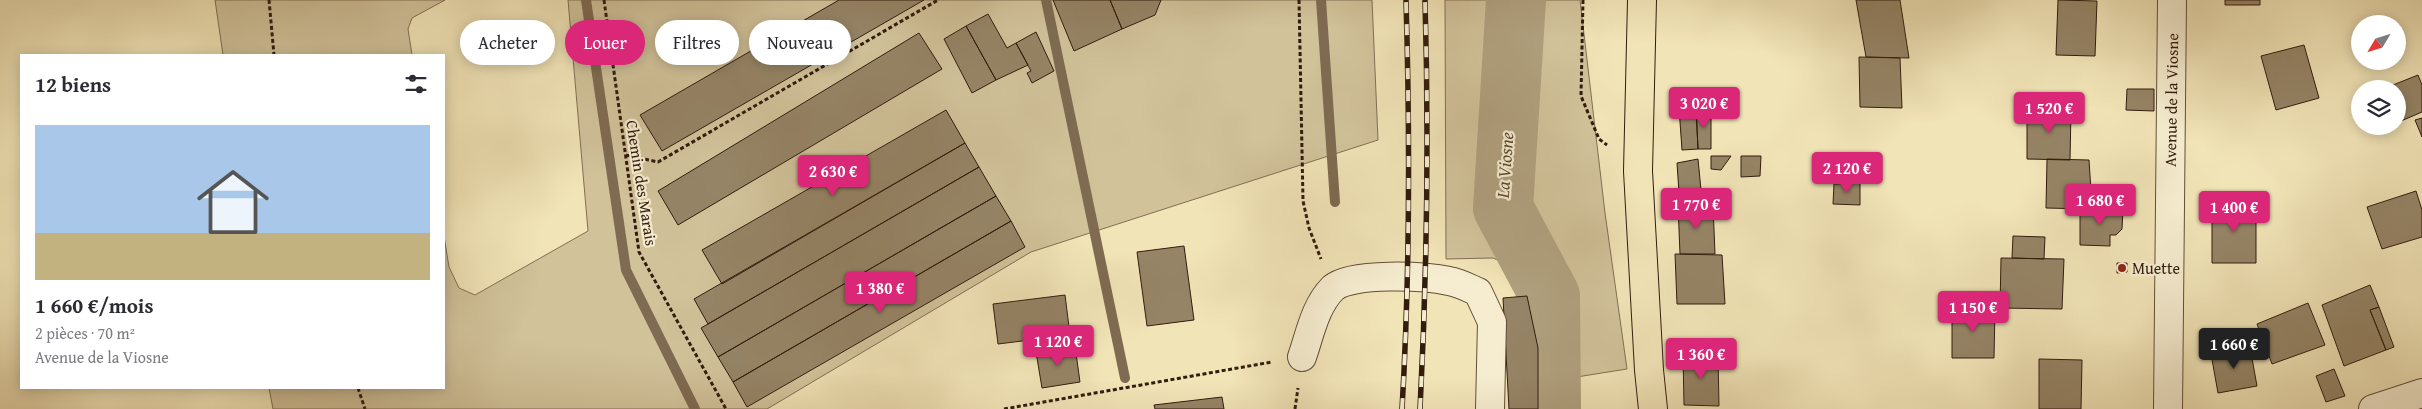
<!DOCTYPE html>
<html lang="fr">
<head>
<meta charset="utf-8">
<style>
	:root { --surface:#fff; --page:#f2f2f3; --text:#2b2b33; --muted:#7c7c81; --accent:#db2777 }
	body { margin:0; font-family:"Gentium Book Plus",serif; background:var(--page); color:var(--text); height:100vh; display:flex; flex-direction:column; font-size:19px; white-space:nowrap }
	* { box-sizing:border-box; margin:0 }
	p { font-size:16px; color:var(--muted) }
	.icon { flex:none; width:28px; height:28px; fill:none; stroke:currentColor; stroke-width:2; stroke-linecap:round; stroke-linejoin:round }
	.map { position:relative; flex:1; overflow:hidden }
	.sheet { position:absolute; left:20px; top:54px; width:425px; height:335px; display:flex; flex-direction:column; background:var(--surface); border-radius:0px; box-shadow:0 2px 12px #0003 }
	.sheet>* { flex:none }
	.banner { position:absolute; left:460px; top:20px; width:475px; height:45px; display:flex; gap:10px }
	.needle { width:32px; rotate:232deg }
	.tools { position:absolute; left:2351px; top:15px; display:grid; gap:10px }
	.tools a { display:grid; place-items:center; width:55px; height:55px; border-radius:50%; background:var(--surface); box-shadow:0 2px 12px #0003; font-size:25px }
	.price { position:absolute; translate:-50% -42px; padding:0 11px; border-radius:5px; background:var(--accent); color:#fff; font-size:16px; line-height:32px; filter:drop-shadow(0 1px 2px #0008) }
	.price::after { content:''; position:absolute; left:50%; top:30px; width:15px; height:11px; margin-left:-8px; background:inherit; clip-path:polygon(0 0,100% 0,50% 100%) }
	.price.on { background:#222; color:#fff }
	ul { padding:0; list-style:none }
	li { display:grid; align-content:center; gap:10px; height:265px; padding:0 15px }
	li span { display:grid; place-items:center; height:155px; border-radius:0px; color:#555 }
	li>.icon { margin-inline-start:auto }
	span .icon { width:90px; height:90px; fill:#fffc; stroke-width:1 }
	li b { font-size:21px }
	h2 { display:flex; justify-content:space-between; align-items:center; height:60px; padding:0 15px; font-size:21px }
	.tag { padding:0 18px; border-radius:22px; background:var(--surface); box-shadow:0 2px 12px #0003; font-size:18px; line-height:45px }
	.tag.on { background:var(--accent); color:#fff }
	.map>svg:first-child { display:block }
</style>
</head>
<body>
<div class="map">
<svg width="2422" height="409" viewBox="0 0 2422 409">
	<rect width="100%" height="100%" fill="#f1e4b7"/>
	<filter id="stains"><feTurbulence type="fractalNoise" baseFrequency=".004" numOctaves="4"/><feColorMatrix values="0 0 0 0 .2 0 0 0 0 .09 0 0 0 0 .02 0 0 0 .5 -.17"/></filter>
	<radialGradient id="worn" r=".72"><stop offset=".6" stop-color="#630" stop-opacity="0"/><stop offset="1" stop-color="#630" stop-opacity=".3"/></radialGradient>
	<!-- green -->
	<path fill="#d1c29a" stroke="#826f54" d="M215,0H445L412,18L408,29L412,55H223Z
		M568,0H1372L1378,140L1031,252L767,409H273L269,388H444V236L449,267L459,288L475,295L588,231Z
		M1445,0H1498L1494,95L1482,151L1523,206L1521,144L1531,78L1534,0H1580L1605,213L1627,369L1564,379L1533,276L1493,258L1446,259Z"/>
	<!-- water -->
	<path fill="#b0a07e" stroke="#7e6b51" d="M1498,0H1534L1531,78L1521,144L1523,207L1489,217L1485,209L1482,151L1494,95Z"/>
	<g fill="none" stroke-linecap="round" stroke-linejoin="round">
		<!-- shore -->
		<path stroke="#715e46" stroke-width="1" d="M1503,0L1499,96L1487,152L1490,208L1493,211L1518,202L1516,144L1526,77L1529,0
			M1509,0L1506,96L1493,152L1496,200L1498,202L1512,197L1510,144L1520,77L1523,0"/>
		<!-- stream -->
		<path stroke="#7e6b51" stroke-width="10" d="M586,0L626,270L695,409
			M1046,0L1125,378
			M1321,0L1335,202"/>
		<!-- river -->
		<path stroke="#b0a07e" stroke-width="60" d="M1516,0L1503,208L1550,296L1551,409"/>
	</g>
	<!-- building -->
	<path fill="#958466" stroke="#321c0e" d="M839,0H924L662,151L640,115Z
		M1053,0H1110L1122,29L1074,51Z
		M1110,0H1161L1155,15L1122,29Z
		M1856,0H1900L1909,58L1866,57Z
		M2058,0L2097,1L2095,56L2056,55Z
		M2225,0H2260V5H2225Z
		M988,14L1007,48L1016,43L1028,65L996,80L966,26Z
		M966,26L996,80L972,93L944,39Z
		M1036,32L1054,71L1032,83L1027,73L1031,71L1016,43Z
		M919,33L942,69L678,225L658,191Z
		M2304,45L2319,98L2276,110L2261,56Z
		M1859,57L1900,58L1902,108L1860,107Z
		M2418,75L2422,85V112L2401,121L2398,111V89H2389L2388,87Z
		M2127,89H2154V111L2126,110Z
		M1696,106L1698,149L1682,150L1679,108Z
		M1696,109H1711V149H1698Z
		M2027,109L2071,110L2070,160L2027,159Z
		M946,110L965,143L722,284L702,250Z
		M2422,118V137L2415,120Z
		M965,143L979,167L708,324L694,299Z
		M1711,156H1731L1721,170L1711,169Z
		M1741,156H1761L1760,176L1741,177Z
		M1698,159L1701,190L1679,193L1677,163Z
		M2047,159L2089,160L2091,191H2089L2088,209L2046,208Z
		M979,167L996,196L718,357L701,328Z
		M1860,183V205L1833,204L1834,184Z
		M2416,191L2422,210V237L2382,249L2367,207Z
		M996,196L1011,221L733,382L718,357Z
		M2212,204H2256V263H2212Z
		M1678,205H1713L1715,254H1680Z
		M2080,209H2123L2122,229L2116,235H2110V246L2080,245Z
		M1011,221L1025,247L747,407L733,382Z
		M2013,236L2045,237L2044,259L2012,258Z
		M1184,246L1194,320L1147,326L1137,252Z
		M1675,254L1722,255L1725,304H1677Z
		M2001,258L2064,259L2062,309L2000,308Z
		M2117,263H2127V272L2117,273Z
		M2370,285L2379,307L2370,310L2386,350L2344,366L2322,305Z
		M1065,295L1070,335L998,344L993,304Z
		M1527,296L1538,348V409H1509L1503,298Z
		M2308,303L2325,345L2272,364L2257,324Z
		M1952,307L1995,308L1994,358H1952Z
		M2379,307L2394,347L2386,350L2370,310Z
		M1075,346L1080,382L1042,388L1036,352Z
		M2250,347L2257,386L2218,393L2211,354Z
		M1683,355L1718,356L1719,406L1684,405Z
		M2039,359L2082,360L2081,409H2039Z
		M2334,369L2345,396L2326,402L2316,376Z
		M1222,397L1224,409H1155L1154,405Z"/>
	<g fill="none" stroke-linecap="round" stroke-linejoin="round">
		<defs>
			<path id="minor" d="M1302,357C1310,334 1315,306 1333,288C1351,272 1426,276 1449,281C1460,283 1469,288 1478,292L1492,322L1490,409
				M2168,409L2172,0
				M2373,409L2422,393"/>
			<path id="major" d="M1642,0L1638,171L1649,370L1653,409"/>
		</defs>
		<!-- minor casing -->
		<use href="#minor" stroke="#624e38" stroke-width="30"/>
		<!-- major casing -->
		<use href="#major" stroke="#321c0e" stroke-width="30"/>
		<!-- path -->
		<path stroke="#321c0e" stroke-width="3" stroke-dasharray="4 2.5" stroke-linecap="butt" d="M269,0L274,55
			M604,0L639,252L726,409
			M1299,0L1303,201L1309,228L1321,259
			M1583,0L1581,96L1599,139L1607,145
			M626,155L658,162L938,0
			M358,388L365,409
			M1004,409L1272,362
			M1295,409L1298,388"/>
		<!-- minor -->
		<use href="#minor" stroke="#f6edd0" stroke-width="28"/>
		<!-- major -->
		<use href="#major" stroke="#f1e4b7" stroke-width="28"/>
		<defs>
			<path id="rail" d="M1402,409C1410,273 1410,136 1406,0
				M1420,409C1427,273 1429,137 1425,0"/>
		</defs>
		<!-- rail casing -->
		<use href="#rail" stroke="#321c0e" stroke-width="5.5"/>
		<!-- rail -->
		<use href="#rail" stroke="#f6edd0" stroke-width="4" stroke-dasharray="11" stroke-linecap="butt"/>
	</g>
	<!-- markers -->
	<circle fill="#8f2418" stroke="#f6edd0" stroke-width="2" cx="2122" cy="268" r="5"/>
	<g text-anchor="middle" stroke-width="4.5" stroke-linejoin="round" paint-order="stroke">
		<!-- street labels -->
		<g font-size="16" fill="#321c0e" stroke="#f6edd0">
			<text transform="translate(2171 100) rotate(-89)" y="6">Avenue de la Viosne</text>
			<text transform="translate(642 183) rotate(81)" y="6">Chemin des Marais</text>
		</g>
		<!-- poi labels -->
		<g font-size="16" fill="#321c0e" stroke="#f6edd0" text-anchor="start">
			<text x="2132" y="274">Muette</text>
		</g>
		<!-- water labels -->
		<g font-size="18" font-style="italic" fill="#5e4a35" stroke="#f6edd0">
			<text transform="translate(1505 165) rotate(-86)" y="6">La Viosne</text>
		</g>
	</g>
	<rect width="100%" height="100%" filter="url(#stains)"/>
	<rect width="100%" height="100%" fill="url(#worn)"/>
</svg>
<div class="tools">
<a><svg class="needle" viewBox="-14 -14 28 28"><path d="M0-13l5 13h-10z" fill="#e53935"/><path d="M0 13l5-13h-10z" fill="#7c7c81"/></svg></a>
<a><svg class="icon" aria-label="layers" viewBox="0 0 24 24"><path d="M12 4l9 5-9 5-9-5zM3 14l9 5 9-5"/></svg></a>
</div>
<b class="price" style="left:1704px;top:129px">3 020 €</b>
<b class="price" style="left:2049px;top:134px">1 520 €</b>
<b class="price" style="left:1847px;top:194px">2 120 €</b>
<b class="price" style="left:833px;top:197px">2 630 €</b>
<b class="price" style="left:2100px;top:226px">1 680 €</b>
<b class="price" style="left:1696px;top:230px">1 770 €</b>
<b class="price" style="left:2234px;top:233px">1 400 €</b>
<b class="price" style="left:880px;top:314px">1 380 €</b>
<b class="price" style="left:1973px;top:333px">1 150 €</b>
<b class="price" style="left:1058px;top:367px">1 120 €</b>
<b class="price on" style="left:2234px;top:370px">1 660 €</b>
<b class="price" style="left:1701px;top:380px">1 360 €</b>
<div class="banner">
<a class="tag">Acheter</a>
<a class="tag on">Louer</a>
<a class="tag">Filtres</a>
<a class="tag">Nouveau</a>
</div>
<section class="sheet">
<h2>12 biens<svg class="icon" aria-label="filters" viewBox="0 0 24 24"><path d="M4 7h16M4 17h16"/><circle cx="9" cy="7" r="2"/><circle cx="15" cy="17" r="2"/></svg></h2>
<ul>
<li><span style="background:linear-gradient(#a9c7e8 70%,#c2b280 0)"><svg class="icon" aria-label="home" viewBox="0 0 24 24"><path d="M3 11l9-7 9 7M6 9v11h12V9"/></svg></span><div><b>1 660 €/mois</b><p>2 pièces · 70 m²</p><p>Avenue de la Viosne</p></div></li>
</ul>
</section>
</div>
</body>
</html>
